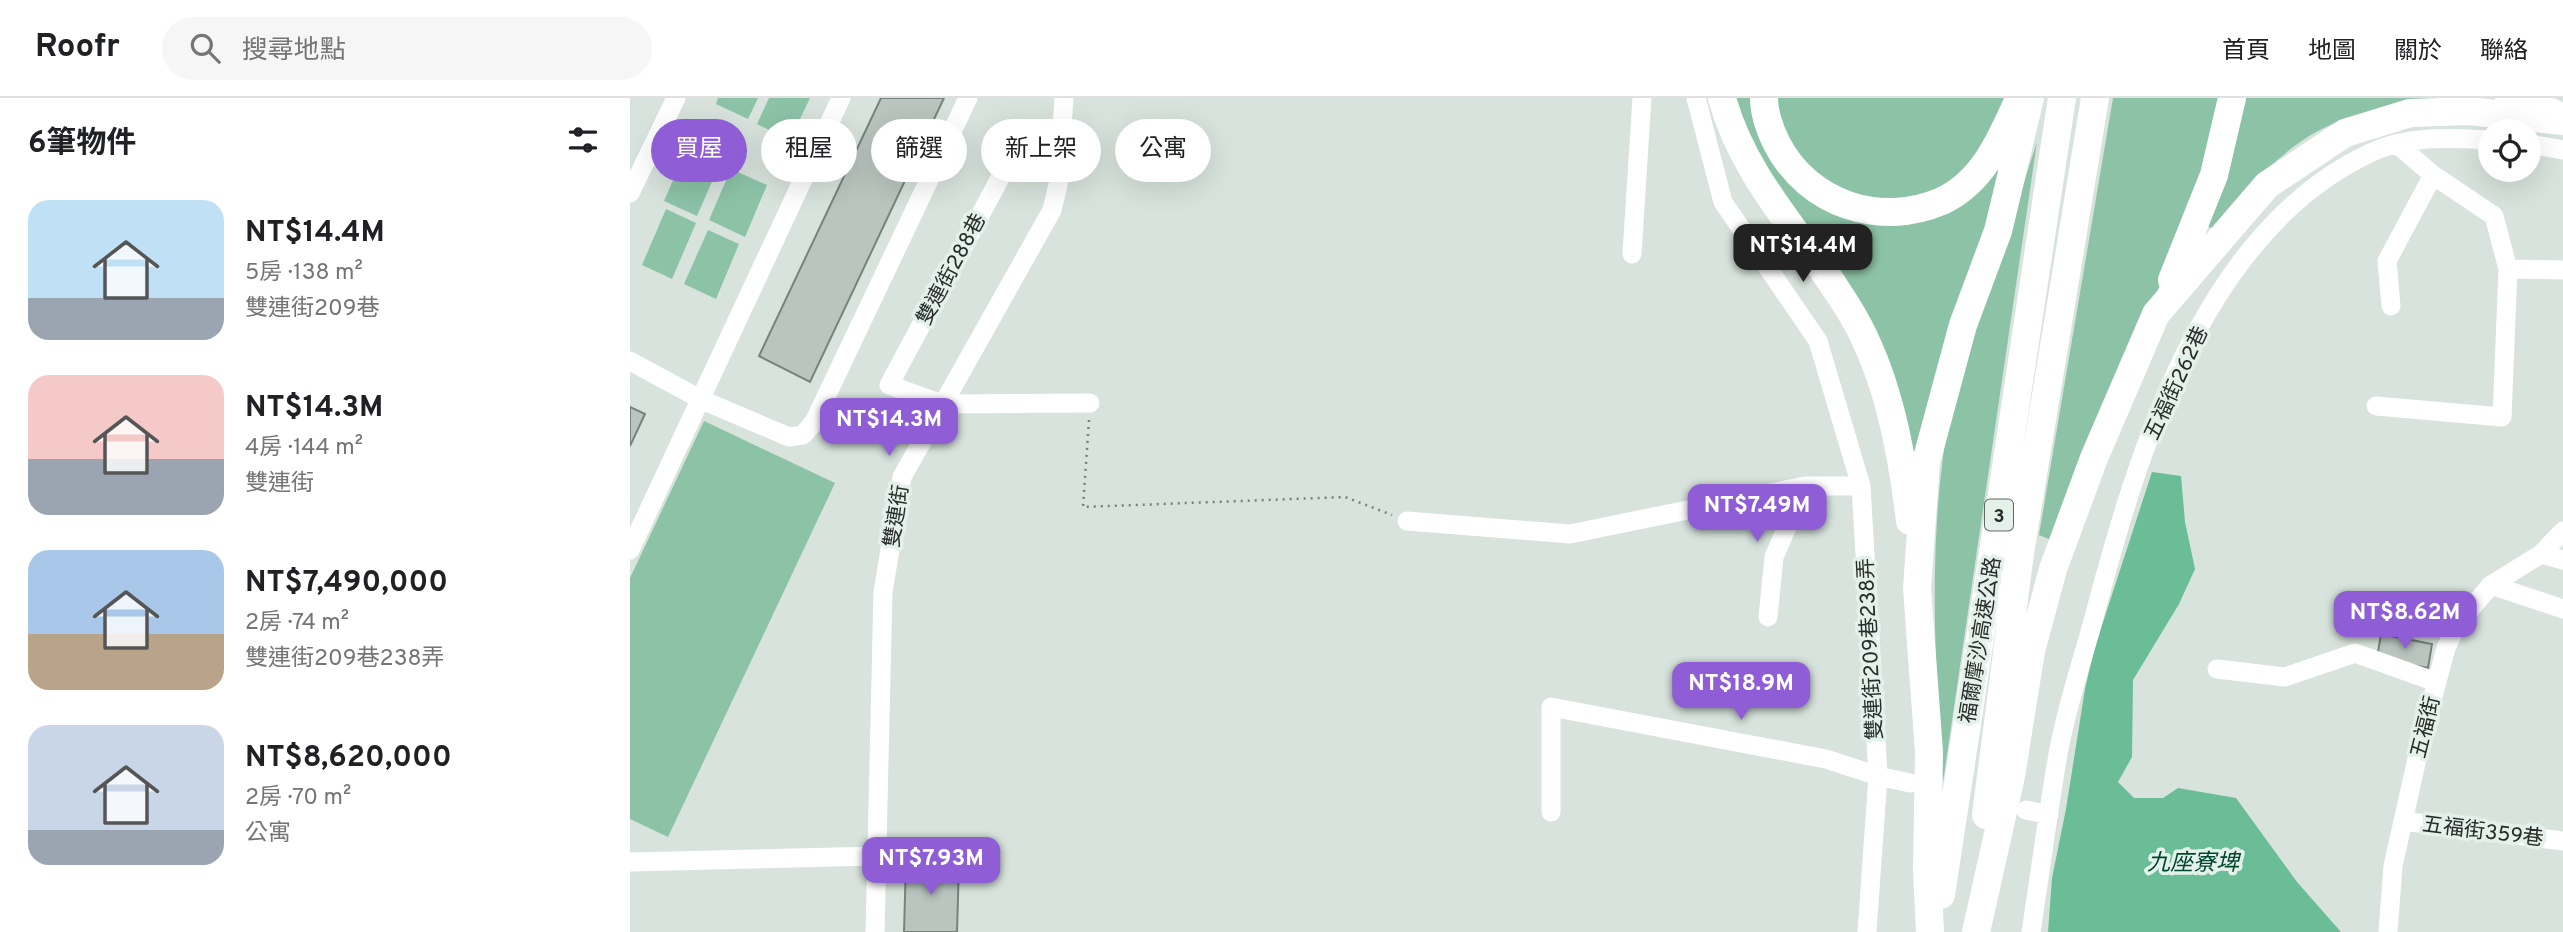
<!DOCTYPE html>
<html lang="zh-TW">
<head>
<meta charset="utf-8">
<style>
	:root { --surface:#fff; --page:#f6f6f6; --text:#202124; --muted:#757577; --line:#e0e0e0; --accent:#8f5ed7 }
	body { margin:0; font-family:Overpass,"Noto Sans TC",sans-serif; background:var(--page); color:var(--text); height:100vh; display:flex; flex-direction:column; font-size:26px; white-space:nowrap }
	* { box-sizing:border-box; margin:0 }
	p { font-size:23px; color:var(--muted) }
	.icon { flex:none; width:38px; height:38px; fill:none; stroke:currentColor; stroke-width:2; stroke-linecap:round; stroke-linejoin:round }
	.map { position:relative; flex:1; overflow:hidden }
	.side { display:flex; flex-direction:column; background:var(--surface); width:630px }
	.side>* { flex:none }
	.banner { position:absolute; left:21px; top:21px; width:665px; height:63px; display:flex; gap:14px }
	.fabs { position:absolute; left:1848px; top:21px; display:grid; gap:14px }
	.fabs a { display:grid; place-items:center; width:63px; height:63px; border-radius:50%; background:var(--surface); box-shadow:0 7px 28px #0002; font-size:35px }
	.price { position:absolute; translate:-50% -60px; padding:0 16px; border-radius:14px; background:var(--accent); color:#fff; font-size:23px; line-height:46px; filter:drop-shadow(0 2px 4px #0008) }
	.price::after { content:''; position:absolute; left:50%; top:42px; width:21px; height:16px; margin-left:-10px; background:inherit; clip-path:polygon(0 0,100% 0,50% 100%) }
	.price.active { background:#222; color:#fff }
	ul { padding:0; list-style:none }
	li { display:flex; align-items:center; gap:21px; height:175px; padding:0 28px }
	li span { display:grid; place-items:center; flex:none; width:196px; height:140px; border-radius:21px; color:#555 }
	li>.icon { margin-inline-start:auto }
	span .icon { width:84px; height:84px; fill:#fffc; stroke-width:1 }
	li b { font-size:30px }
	h2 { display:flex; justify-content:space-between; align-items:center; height:84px; padding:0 28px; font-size:30px }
	.pill { padding:0 24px; border-radius:32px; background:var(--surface); box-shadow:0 7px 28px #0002; font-size:24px; line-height:63px }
	.pill.active { background:var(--accent); color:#fff }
	header { display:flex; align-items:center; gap:42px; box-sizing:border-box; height:98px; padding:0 35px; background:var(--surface); border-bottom:2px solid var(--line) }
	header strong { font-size:33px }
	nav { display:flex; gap:38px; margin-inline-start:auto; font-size:24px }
	.search { width:490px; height:63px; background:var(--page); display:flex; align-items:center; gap:18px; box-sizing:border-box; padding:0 24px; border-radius:38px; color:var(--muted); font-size:26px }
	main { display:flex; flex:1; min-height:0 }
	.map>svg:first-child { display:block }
</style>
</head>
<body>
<header>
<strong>Roofr</strong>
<div class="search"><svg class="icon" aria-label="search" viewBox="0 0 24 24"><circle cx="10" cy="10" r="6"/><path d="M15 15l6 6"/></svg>搜尋地點</div>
<nav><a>首頁</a><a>地圖</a><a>關於</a><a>聯絡</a></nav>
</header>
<main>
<section class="side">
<h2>6筆物件<svg class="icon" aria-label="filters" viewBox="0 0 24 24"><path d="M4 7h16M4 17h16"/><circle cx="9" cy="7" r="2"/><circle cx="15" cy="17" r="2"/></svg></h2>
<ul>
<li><span style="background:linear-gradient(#bfe0f5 70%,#9aa5b1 0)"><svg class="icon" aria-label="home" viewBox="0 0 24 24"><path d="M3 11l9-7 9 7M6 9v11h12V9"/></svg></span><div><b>NT$14.4M</b><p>5房 · 138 m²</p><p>雙連街209巷</p></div></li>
<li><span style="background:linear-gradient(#f6c9c9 60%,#9aa5b1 0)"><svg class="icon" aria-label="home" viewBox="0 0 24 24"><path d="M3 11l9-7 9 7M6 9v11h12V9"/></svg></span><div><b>NT$14.3M</b><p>4房 · 144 m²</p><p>雙連街</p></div></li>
<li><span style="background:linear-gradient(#a9c7e8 60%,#b9a48a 0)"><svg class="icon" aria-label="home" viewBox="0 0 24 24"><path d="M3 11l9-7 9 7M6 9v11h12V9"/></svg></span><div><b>NT$7,490,000</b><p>2房 · 74 m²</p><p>雙連街209巷238弄</p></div></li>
<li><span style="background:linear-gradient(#c9d6e8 75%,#9aa5b1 0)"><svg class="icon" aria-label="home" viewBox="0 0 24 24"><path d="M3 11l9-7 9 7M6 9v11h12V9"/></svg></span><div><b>NT$8,620,000</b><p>2房 · 70 m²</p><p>公寓</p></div></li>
</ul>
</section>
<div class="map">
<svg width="1933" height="834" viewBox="0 0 1933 834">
	<rect width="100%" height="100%" fill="#d7e3dc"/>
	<!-- green -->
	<path fill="#8cc3a7" d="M88,0H128L118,21L86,6Z
		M139,0H180L160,42L127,26Z
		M1102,0H1123L1126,24L1232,122L1374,63L1285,386L1279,330L1264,276L1243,226L1211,172L1143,91Z
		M1145,0H1377C1360,32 1346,72 1313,91C1242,132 1154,76 1145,0Z
		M1483,0H1592L1555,128L1421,442L1409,437Z
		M1613,0H1847C1808,6 1756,9 1719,20C1661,37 1621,87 1583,130L1573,128Z
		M1407,44L1313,684C1304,557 1297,429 1322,304Z
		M57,50L90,65L67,118L34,103Z
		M101,71L137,87L115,139L79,122Z
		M36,111L66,125L42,181L12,167Z
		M78,132L109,146L86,201L54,186Z
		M74,323L205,385L38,739L0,721V480Z"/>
	<!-- water -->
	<path fill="#6abd97" d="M1522,374L1551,378L1555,424L1565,471L1549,506L1503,582L1502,659L1488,684L1504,700H1533L1548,690L1606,700L1667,784L1711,834H1418L1422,780L1436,711L1455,591L1464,552Z"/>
	<!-- building -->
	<path fill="#b9c5be" stroke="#78837d" stroke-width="2" d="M251,0H314L180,284L129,258Z
		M0,309L15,316L0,348Z
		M1751,536L1802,546L1798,570L1747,560Z
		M276,764L329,765L327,834H274Z"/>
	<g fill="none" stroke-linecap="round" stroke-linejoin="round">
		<!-- path -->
		<path stroke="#78807c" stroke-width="2.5" stroke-dasharray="2 5" stroke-linecap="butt" d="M459,322L453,409L715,399L762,417"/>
		<!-- minor -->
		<path stroke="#fff" stroke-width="19" d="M1066,0L1093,104L1188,243L1231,388
			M431,37L391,41L259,287L312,306L460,305
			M1899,46L1933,52
			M0,95L46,0
			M1002,156L1012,0
			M1878,171L1933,172
			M1761,208L1757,163L1803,77
			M0,263L72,302L159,339L173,337L184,324L338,0
			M1746,308L1872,319L1878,171L1864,118L1803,77L1767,46
			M777,423L940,436L1175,388H1231L1248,678L1280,685
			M0,452L211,0
			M1911,456L1933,462
			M1861,487L1933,511
			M1138,519L1144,459L1175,388
			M1587,571L1655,579L1725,555L1806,584
			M1396,712L1419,717
			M921,714V609L1196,661L1248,678L1237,834
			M1773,723L1933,743
			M0,764L247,758
			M245,834L253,494L272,379L422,112L428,87L434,0
			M1401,834C1410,775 1418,715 1428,656C1436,611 1451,567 1463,523C1507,356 1572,134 1740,55C1777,37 1821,40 1860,42
			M1758,834L1763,768L1791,643L1816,550L1826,528L1861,487L1911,456L1933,433"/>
		<!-- major -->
		<path stroke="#fff" stroke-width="24" d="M1877,0L1924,13"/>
		<!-- highway -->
		<path stroke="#fff" stroke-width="28" d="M1092,0C1115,85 1180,144 1223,218C1258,278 1272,355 1280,423
			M1134,0C1134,16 1140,32 1147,46C1178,106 1250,130 1312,103C1353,84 1371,41 1388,3
			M1542,182L1584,77L1602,0
			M1356,717L1390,455L1465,0
			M1311,797L1432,0
			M1300,834L1297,772L1299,654L1287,490L1296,364L1333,227L1368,133L1400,0
			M1346,834L1381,678L1401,553L1423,471L1464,360L1526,216L1637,87L1715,35L1780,15L1839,13L1933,23"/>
	</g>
	<g text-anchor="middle" stroke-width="7" stroke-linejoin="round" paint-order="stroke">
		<!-- shield labels -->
		<rect fill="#e4f0ea" stroke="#606764" stroke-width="2" x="1355" y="401.5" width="28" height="31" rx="5"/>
		<g font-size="19" font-weight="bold" fill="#282c2a">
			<text x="1369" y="424">3</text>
		</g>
		<!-- street labels -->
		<g font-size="21" fill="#282c2a" stroke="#e4f0ea">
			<text transform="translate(321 171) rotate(-62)" y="7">雙連街288巷</text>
			<text transform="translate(1546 285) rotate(-65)" y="7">五福街262巷</text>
			<text transform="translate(266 418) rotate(-81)" y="7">雙連街</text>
			<text transform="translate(1350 542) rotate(-81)" y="7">福爾摩沙高速公路</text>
			<text transform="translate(1240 551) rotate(-93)" y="7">雙連街209巷238弄</text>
			<text transform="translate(1795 629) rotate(-76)" y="7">五福街</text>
			<text transform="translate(1853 733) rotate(7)" y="7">五福街359巷</text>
		</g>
		<!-- water labels -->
		<g font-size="23" font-style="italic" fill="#00472f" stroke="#e4f0ea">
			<text x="1563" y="772">九座寮埤</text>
		</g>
	</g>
</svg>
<div class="fabs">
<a><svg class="icon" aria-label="locate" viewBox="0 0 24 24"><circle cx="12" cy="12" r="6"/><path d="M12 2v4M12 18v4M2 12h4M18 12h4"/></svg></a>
</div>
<b class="price active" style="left:1173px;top:186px">NT$14.4M</b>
<b class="price" style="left:259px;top:360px">NT$14.3M</b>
<b class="price" style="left:1127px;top:446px">NT$7.49M</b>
<b class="price" style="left:1775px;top:553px">NT$8.62M</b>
<b class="price" style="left:1111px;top:624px">NT$18.9M</b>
<b class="price" style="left:301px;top:799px">NT$7.93M</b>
<div class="banner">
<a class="pill active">買屋</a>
<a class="pill">租屋</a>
<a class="pill">篩選</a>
<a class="pill">新上架</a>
<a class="pill">公寓</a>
</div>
</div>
</main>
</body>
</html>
